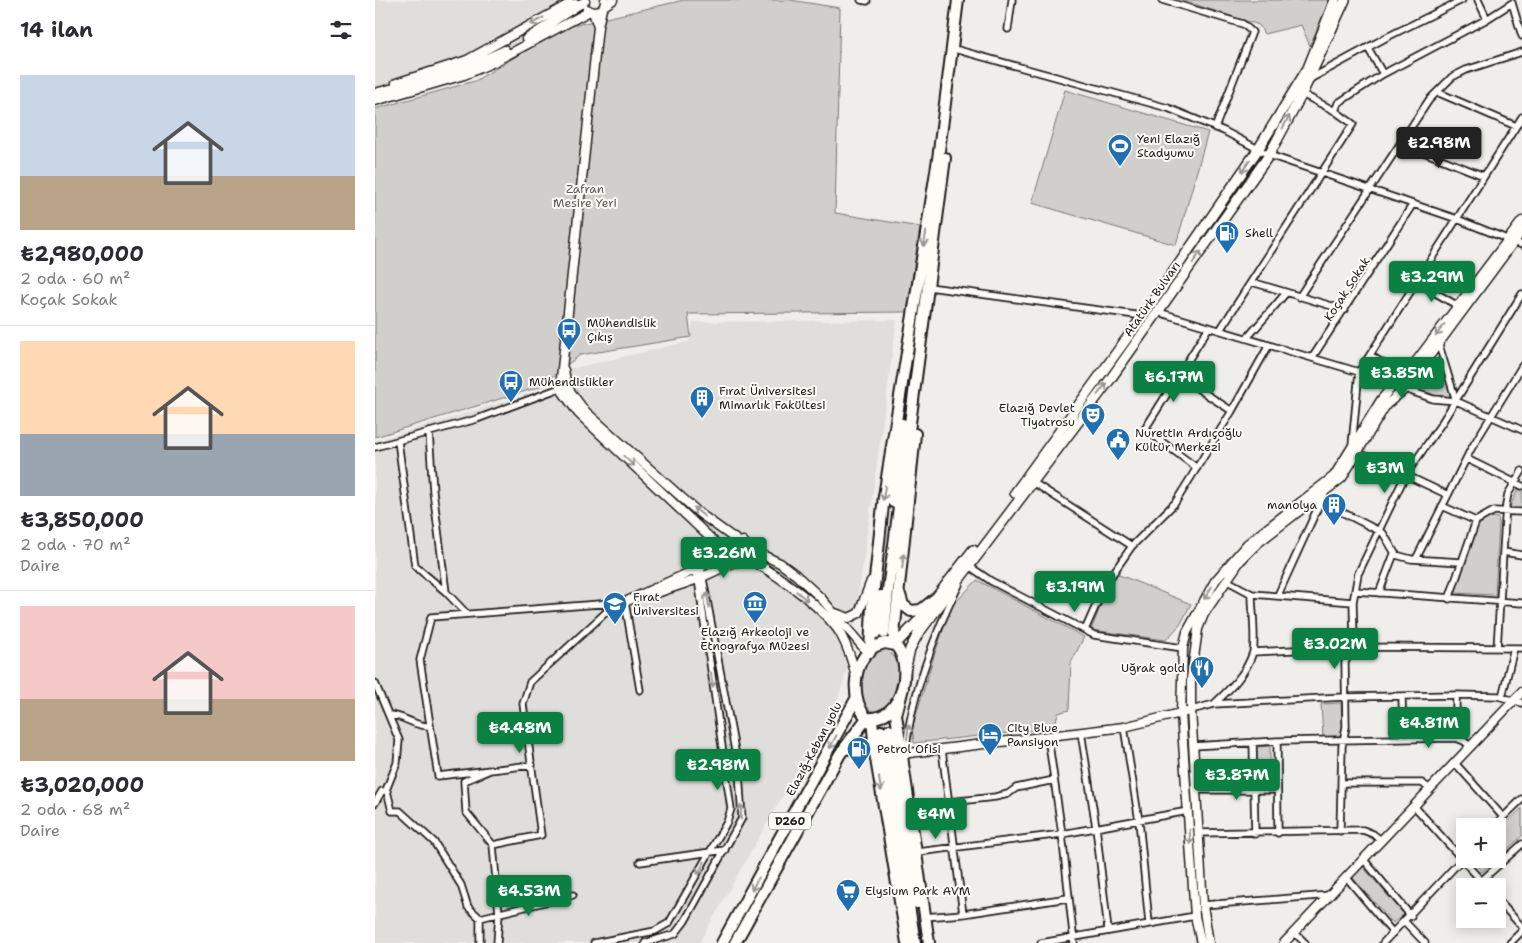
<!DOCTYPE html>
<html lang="tr">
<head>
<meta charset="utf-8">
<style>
	:root { --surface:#fff; --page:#f2f2f3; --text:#2b2b33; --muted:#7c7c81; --line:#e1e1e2; --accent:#0b8043 }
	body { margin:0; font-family:"Shantell Sans",sans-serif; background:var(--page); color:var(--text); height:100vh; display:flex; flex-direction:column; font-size:19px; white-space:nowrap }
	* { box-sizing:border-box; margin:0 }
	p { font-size:16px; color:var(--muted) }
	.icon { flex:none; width:28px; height:28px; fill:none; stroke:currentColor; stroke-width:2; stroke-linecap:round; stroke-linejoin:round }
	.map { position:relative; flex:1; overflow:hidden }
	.details { display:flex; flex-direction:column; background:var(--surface); width:375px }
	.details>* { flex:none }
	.fabs { position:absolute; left:1081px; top:818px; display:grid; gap:10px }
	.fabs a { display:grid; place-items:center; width:50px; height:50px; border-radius:0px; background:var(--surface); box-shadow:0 2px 12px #0003; font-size:25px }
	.price { position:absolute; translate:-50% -42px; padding:0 11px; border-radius:5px; background:var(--accent); color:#fff; font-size:16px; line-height:32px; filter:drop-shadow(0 1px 2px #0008) }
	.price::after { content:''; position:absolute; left:50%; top:30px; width:15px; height:11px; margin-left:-8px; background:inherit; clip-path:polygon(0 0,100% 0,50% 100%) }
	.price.current { background:#222; color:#fff }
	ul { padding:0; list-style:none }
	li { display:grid; align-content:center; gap:10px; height:265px; padding:0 20px }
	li+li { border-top:1px solid var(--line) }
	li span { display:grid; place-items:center; height:155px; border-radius:0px; color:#555 }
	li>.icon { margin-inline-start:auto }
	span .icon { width:90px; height:90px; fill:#fffc; stroke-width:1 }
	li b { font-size:21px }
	h2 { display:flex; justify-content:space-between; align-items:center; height:60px; padding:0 20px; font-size:21px }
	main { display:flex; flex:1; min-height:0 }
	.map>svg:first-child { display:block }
</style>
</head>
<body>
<main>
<section class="details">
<h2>14 ilan<svg class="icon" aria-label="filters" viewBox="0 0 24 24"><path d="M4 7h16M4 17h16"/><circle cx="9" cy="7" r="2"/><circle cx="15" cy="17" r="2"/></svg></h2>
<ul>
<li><span style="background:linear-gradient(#c9d6e8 65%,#b9a48a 0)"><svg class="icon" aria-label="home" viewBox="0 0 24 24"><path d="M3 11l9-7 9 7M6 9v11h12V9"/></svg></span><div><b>₺2,980,000</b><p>2 oda · 60 m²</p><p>Koçak Sokak</p></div></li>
<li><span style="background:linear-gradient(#ffd9b3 60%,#9aa5b1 0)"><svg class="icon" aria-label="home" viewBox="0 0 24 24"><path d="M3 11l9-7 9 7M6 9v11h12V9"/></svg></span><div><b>₺3,850,000</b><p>2 oda · 70 m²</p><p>Daire</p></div></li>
<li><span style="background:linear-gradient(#f6c9c9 60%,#b9a48a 0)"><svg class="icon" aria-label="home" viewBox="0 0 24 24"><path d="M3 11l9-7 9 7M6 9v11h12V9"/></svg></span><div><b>₺3,020,000</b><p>2 oda · 68 m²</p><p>Daire</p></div></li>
</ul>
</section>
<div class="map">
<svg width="1147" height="943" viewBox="0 0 1147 943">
	<rect width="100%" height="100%" fill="#f0eeea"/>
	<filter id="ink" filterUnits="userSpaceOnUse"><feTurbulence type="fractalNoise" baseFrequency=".02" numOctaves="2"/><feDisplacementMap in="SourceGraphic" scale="10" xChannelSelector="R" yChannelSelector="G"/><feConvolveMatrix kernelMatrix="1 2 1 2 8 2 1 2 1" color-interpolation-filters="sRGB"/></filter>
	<g filter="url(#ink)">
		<!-- built -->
		<path fill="#e0deda" d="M0,0H191L207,20L167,38L114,69L0,108Z
			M522,320L483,599L478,650L458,715L420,774L324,943H0V441L171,389L195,369L315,341L318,322Z"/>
		<!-- green -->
		<path fill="#d0cfcc" stroke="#767674" d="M309,0H415L465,8L460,213L545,227L532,312L313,314L316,337L205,355L164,387L0,437V109L100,81L188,28Z
			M806,0H954L935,46L926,25L889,34L884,25Z
			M690,90L833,132L801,245L657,203Z
			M1063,357L1074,387L1075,397C1061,398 1053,393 1042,384Z
			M1143,489L1147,491V509H1137L1135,507Z
			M1114,517L1123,518L1124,523L1120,595L1080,593L1098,530Z
			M742,574L816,604L805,625L791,640L716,630L726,605Z
			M602,580L709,637L696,663L694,710L683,713L679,728L539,743L537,729L558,659L576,607Z
			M506,651C537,653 526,704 506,711C499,713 494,709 488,706C483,685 484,661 506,651Z
			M966,703L968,737H948L946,704Z
			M895,746V785L882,786L881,747Z
			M1147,808V836L1123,858V831Z
			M1096,859H1122L1107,872Z
			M988,867L1029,914L1018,923L977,877Z"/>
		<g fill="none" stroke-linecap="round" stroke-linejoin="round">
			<!-- highway-tunnel -->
			<path stroke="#d0cecb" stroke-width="10" stroke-dasharray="10 5" stroke-linecap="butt" d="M501,633L506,731
				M509,636L514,730"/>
			<defs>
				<path id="street" d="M486,0L492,1
					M787,0L868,24L877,32L840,128
					M1103,0L1112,19
					M633,29L637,0
					M993,48L1008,74
					M583,50L793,108L849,131L894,155L1082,219L1147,245
					M933,80L1012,37L1087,0
					M1062,92L1141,126
					M927,94L960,111
					M1026,143L1109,176
					M877,282L970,310
					M1042,282L1083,306
					M554,287L768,316
					M924,297L1054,100L1077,77L1091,70L1147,52
					M783,312L984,372
					M845,330L978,124L960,111L963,103L1008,74L1112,19L1137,3L1147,36
					M872,338L911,293
					M1064,345L1081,401
					M995,355L1026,375L1030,389L1058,399L1081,401L1147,430
					M937,358L1038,204
					M805,377L857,411
					M54,432L58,491L71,592L91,613
					M23,441L40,566L71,592
					M977,445L984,372L1147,117
					M0,447L102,419L185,388
					M982,452L1073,495
					M1092,459L1147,486
					M822,468L770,429L834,327
					M656,481L757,546
					M949,494L953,505L1008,533L1021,555L1036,559L1086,562
					M1067,506L1101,521
					M1128,552L1147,555
					M1041,559L1096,449L1147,366
					M593,568L594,566L616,581L719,635L808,648
					M851,580L877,594
					M980,591L1147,603
					M1004,593L1019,554
					M903,595L949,494
					M1074,599L1101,521L1119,511L1147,512
					M710,630L730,585L757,546L800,503L857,411L894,345
					M1122,648L1131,504L1133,494L1147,471
					M878,652L976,647L1147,648
					M0,683L24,740L22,763L11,790
					M1027,696L1028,739
					M1127,697L1139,648
					M839,704C854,690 872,673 878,652C881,637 877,610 877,594L978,602
					M816,710L839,704L969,697L1081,695L1123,696L1147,703
					M14,715C29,715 39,727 55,726
					M749,727L764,821L774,923
					M706,732L721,827L733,930
					M673,737L687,834L699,943
					M1081,738L1089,741L1096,747
					M902,741L903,833
					M878,742L880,834
					M818,746L902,741L1081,738V695
					M567,750L588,914
					M531,756C532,707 561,629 584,585
					M1080,763L1128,817
					M115,770L63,776L45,660L56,617L250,602L265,690
					M967,783H1047L1055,789
					M822,790H902
					M575,802L620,797L633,794L641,788L679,780
					M0,803L7,791H12L17,811H25L59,842L86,885L93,907L105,918V943
					M1040,807L1111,886
					M1119,826L1147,799
					M965,831L967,746L971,727L970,663L979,641L978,602L983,574L1030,476L1066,424L1147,294
					M824,833L988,830L998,834L1007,841
					M118,845L91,812L89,781L115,770L157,765
					M543,852L687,834L813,811
					M989,860L1036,916
					M265,862L350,850
					M972,878L1018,933
					M1106,881L1147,844
					M1122,899L1147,927
					M828,905L956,895
					M549,917L588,914L693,898
					M105,918L198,895
					M1030,922L1050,943
					M920,933L930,943
					M122,943L124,914L118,845L166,835L148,704L155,682L240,604
					M219,943L280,931L294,923L352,822L356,809L323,579
					M270,943L300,934L310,921L367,818L364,772L326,568
					M666,943L820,916
					M1008,943L1090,856
					M1135,943L1147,931"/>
				<path id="secondary" d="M229,6L238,0
					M212,9C221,15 230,11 230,0
					M218,12L223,27L227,9
					M223,27L185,388L203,413L348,550L354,552
					M151,39L210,1
					M21,83L92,60L194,4H206
					M0,93L89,69L130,50
					M0,101L89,75L119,62L215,11
					M189,370L192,387L209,410L324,513L363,541
					M375,549V556L367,562H360L354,554L357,544L368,541L375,549L405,563L421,575L446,598L493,653
					M372,559C399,571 449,608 465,633C472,646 478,663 481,677
					M322,575L323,579L360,562
					M276,595L323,579
					M250,602L354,554
					M460,613L474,618L484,613L496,581
					M526,754L749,727L810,712
					M826,943L820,916L806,713L808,648L812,632L840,581L872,544L959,476L1006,400L1026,375L1036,368L1147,221
					M834,943L828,905L816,710V679L823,629L829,614L865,561L883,543L967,478L1011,405L1030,389L1147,231
					M909,943L1147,692"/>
				<path id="primary" d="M640,493L768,316L884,148L933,68L960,0
					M520,645L543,621L598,550
					M530,671L535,649L543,634L734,381L894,155L927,94L970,0"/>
				<path id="highway" d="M518,502L527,424
					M525,595L528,605L536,611L546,610L560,599
					M501,633L506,596
					M509,633L513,590L570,158
					M510,643L520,645C540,665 527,722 492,718C475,701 477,661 499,647C502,645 507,644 510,643Z
					M518,644L540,434
					M495,652L497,606L509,496L563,159L583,0
					M528,688L521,715L554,943
					M497,718L500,753L532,943
					M514,730L542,903
					M506,731L540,943
					M472,749C481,740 488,741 499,747
					M347,943L481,699
					M360,943L465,754L492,718"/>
			</defs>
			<!-- street casing -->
			<use href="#street" stroke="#1c1c1c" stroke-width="9"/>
			<!-- secondary casing -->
			<use href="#secondary" stroke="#1c1c1c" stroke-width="11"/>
			<!-- primary casing -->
			<use href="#primary" stroke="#1c1c1c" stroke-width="12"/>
			<!-- highway casing -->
			<use href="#highway" stroke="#1c1c1c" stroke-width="14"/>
			<!-- street -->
			<use href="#street" stroke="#fdfcf7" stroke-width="5.5"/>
			<!-- secondary -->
			<use href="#secondary" stroke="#fdfcf7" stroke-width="8"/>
			<!-- primary -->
			<use href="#primary" stroke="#fdfcf7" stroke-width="9"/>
			<!-- highway -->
			<use href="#highway" stroke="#fdfcf7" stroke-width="10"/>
		</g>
		<!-- one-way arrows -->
		<defs><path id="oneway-shaft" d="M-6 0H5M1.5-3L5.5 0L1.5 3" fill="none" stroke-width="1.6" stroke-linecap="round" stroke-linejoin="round" transform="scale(1.25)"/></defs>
		<g stroke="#989794">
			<use href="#oneway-shaft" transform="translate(162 21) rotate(151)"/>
			<use href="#oneway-shaft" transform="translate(911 122) rotate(-62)"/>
			<use href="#oneway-shaft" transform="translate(871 166) rotate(124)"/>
			<use href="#oneway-shaft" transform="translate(550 239) rotate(99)"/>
			<use href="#oneway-shaft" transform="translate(822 257) rotate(-55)"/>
			<use href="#oneway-shaft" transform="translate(1065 330) rotate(127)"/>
			<use href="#oneway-shaft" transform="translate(727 389) rotate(-52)"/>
			<use href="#oneway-shaft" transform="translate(254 461) rotate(43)"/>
			<use href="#oneway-shaft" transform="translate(509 493) rotate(98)"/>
			<use href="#oneway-shaft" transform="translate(324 512) rotate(-140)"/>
			<use href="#oneway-shaft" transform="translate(528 561) rotate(-84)"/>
			<use href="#oneway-shaft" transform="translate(833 593) rotate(121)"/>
			<use href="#oneway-shaft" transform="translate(427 596) rotate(39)"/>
			<use href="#oneway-shaft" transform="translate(333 600) rotate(-100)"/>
			<use href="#oneway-shaft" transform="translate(337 680) rotate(82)"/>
			<use href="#oneway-shaft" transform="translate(533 732) rotate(-82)"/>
			<use href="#oneway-shaft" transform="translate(458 742) rotate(118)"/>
			<use href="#oneway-shaft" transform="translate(505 784) rotate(80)"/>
			<use href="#oneway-shaft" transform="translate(366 812) rotate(-89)"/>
			<use href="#oneway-shaft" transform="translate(815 837) rotate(87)"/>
			<use href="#oneway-shaft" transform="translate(326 868) rotate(120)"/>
			<use href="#oneway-shaft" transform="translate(380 884) rotate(119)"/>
		</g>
	</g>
	<!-- icons -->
	<defs>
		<symbol id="stadium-pin" viewBox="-11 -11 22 30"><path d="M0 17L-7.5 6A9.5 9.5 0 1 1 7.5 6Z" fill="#1f6fb2" stroke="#fdfcf7"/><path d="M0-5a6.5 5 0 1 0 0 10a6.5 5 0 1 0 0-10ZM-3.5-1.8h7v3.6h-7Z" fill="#fff"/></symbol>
		<symbol id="fuel-pin" viewBox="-11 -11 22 30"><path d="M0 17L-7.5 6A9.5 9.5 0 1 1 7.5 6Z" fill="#1f6fb2" stroke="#fdfcf7"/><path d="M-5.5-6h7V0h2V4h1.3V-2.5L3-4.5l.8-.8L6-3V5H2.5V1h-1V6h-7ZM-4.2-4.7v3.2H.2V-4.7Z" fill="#fff"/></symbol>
		<symbol id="bus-pin" viewBox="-11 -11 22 30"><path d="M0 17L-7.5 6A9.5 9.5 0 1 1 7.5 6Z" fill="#1f6fb2" stroke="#fdfcf7"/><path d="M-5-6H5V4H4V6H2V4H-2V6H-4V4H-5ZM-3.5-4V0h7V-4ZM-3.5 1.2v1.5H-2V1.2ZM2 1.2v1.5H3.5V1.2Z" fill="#fff"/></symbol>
		<symbol id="building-pin" viewBox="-11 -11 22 30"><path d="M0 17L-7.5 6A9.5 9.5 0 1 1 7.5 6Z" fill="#1f6fb2" stroke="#fdfcf7"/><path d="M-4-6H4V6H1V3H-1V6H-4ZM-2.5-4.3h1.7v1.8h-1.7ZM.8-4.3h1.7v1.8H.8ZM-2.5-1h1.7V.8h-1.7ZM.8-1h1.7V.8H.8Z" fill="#fff"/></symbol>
		<symbol id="theatre-pin" viewBox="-11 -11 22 30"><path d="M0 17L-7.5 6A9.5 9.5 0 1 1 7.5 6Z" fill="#1f6fb2" stroke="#fdfcf7"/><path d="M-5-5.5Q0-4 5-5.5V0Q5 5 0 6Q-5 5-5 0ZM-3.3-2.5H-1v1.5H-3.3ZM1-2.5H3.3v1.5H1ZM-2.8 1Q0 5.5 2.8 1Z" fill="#fff"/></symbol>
		<symbol id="civic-pin" viewBox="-11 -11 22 30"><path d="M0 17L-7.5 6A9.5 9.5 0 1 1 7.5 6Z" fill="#1f6fb2" stroke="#fdfcf7"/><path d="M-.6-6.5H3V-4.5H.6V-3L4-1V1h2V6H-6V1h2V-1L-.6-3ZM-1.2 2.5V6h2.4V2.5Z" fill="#fff"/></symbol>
		<symbol id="museum-pin" viewBox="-11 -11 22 30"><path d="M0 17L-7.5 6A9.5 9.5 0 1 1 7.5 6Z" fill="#1f6fb2" stroke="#fdfcf7"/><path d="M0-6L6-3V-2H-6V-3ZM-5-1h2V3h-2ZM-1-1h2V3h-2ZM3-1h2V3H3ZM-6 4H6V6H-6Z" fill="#fff"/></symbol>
		<symbol id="university-pin" viewBox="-11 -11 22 30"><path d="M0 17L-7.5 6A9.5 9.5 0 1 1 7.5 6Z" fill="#1f6fb2" stroke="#fdfcf7"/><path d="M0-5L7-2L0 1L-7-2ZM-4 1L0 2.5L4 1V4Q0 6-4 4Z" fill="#fff"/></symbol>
		<symbol id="restaurant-pin" viewBox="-11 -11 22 30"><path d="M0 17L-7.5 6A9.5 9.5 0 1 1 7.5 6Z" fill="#1f6fb2" stroke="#fdfcf7"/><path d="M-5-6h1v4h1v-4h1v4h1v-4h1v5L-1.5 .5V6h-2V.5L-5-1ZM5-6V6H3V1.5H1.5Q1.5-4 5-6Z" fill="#fff"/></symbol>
		<symbol id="hotel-pin" viewBox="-11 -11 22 30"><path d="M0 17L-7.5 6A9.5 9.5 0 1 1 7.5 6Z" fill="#1f6fb2" stroke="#fdfcf7"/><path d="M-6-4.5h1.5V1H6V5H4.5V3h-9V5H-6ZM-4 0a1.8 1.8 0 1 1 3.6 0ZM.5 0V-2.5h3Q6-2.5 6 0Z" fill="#fff"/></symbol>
		<symbol id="supermarket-pin" viewBox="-11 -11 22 30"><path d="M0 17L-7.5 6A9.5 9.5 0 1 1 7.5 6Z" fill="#1f6fb2" stroke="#fdfcf7"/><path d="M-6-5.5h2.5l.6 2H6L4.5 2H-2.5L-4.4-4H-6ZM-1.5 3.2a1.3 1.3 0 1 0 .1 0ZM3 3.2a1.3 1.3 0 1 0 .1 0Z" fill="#fff"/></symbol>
	</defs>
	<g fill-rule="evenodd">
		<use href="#stadium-pin" x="731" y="132" width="28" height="38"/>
		<use href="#fuel-pin" x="838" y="219" width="28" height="38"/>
		<use href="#bus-pin" x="180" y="316" width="28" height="38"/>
		<use href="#bus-pin" x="122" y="368" width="28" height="38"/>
		<use href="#building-pin" x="313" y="384" width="28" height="38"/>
		<use href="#theatre-pin" x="704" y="401" width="28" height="38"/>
		<use href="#civic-pin" x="729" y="426" width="28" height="38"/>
		<use href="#building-pin" x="945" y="491" width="28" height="38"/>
		<use href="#museum-pin" x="366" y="589" width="28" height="38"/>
		<use href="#university-pin" x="226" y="590" width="28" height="38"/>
		<use href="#restaurant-pin" x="813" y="654" width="28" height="38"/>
		<use href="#hotel-pin" x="601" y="721" width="28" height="38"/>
		<use href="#fuel-pin" x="470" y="735" width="28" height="38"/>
		<use href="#supermarket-pin" x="459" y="877" width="28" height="38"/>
	</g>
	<g text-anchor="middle" stroke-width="4" stroke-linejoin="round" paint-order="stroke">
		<!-- shield labels -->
		<rect fill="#fdfcf7" stroke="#605f5e" stroke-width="1" x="394" y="812.5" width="42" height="17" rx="4"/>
		<g font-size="11" font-weight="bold" fill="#1c1c1c">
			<text x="415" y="825">D260</text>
		</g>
		<!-- poi labels -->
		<g font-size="12" fill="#1c1c1c" stroke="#fdfcf7" text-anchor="start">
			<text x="762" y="143">Yeni Elazığ<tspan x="762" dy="14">Stadyumu</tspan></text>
			<text x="870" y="237">Shell</text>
			<text x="212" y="327">Mühendislik<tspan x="212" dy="14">Çıkış</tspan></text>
			<text x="154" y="386">Mühendislikler</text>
			<text x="344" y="395">Fırat Üniversitesi<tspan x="344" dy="14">Mimarlık Fakültesi</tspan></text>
			<text x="700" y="412" text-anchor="end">Elazığ Devlet<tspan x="700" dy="14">Tiyatrosu</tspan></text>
			<text x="760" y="437">Nurettin Ardıçoğlu<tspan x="760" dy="14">Kültür Merkezi</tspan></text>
			<text x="942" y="509" text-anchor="end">manolya</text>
			<text x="258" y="601">Fırat<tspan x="258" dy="14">Üniversitesi</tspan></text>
			<text x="380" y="636" text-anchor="middle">Elazığ Arkeoloji ve<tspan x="380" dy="14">Etnografya Müzesi</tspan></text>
			<text x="810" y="672" text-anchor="end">Uğrak gold</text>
			<text x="632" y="732">City Blue<tspan x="632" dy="14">Pansiyon</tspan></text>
			<text x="502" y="753">Petrol Ofisi</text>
			<text x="490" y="895">Elysium Park AVM</text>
		</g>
		<!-- park labels -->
		<g font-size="12" fill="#5b5b5a" stroke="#fdfcf7">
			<text x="210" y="193">Zafran<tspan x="210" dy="14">Mesire Yeri</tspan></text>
		</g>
		<!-- street labels -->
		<g font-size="12" fill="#1c1c1c" stroke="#fdfcf7">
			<text transform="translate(972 289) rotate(-57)" y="4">Koçak Sokak</text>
			<text transform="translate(777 299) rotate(-55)" y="4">Atatürk Bulvarı</text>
			<text transform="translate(439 749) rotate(-62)" y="4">Elazığ-Keban yolu</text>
		</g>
	</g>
</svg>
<div class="fabs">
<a>+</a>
<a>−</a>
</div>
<b class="price current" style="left:1064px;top:169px">₺2.98M</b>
<b class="price" style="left:1057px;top:303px">₺3.29M</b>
<b class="price" style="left:1027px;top:399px">₺3.85M</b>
<b class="price" style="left:799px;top:403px">₺6.17M</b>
<b class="price" style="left:1010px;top:494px">₺3M</b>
<b class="price" style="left:349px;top:579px">₺3.26M</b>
<b class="price" style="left:700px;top:613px">₺3.19M</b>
<b class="price" style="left:960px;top:670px">₺3.02M</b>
<b class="price" style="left:1054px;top:749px">₺4.81M</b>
<b class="price" style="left:145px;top:754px">₺4.48M</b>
<b class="price" style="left:343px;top:791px">₺2.98M</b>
<b class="price" style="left:862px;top:801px">₺3.87M</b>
<b class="price" style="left:561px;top:840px">₺4M</b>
<b class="price" style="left:154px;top:917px">₺4.53M</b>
</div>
</main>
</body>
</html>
